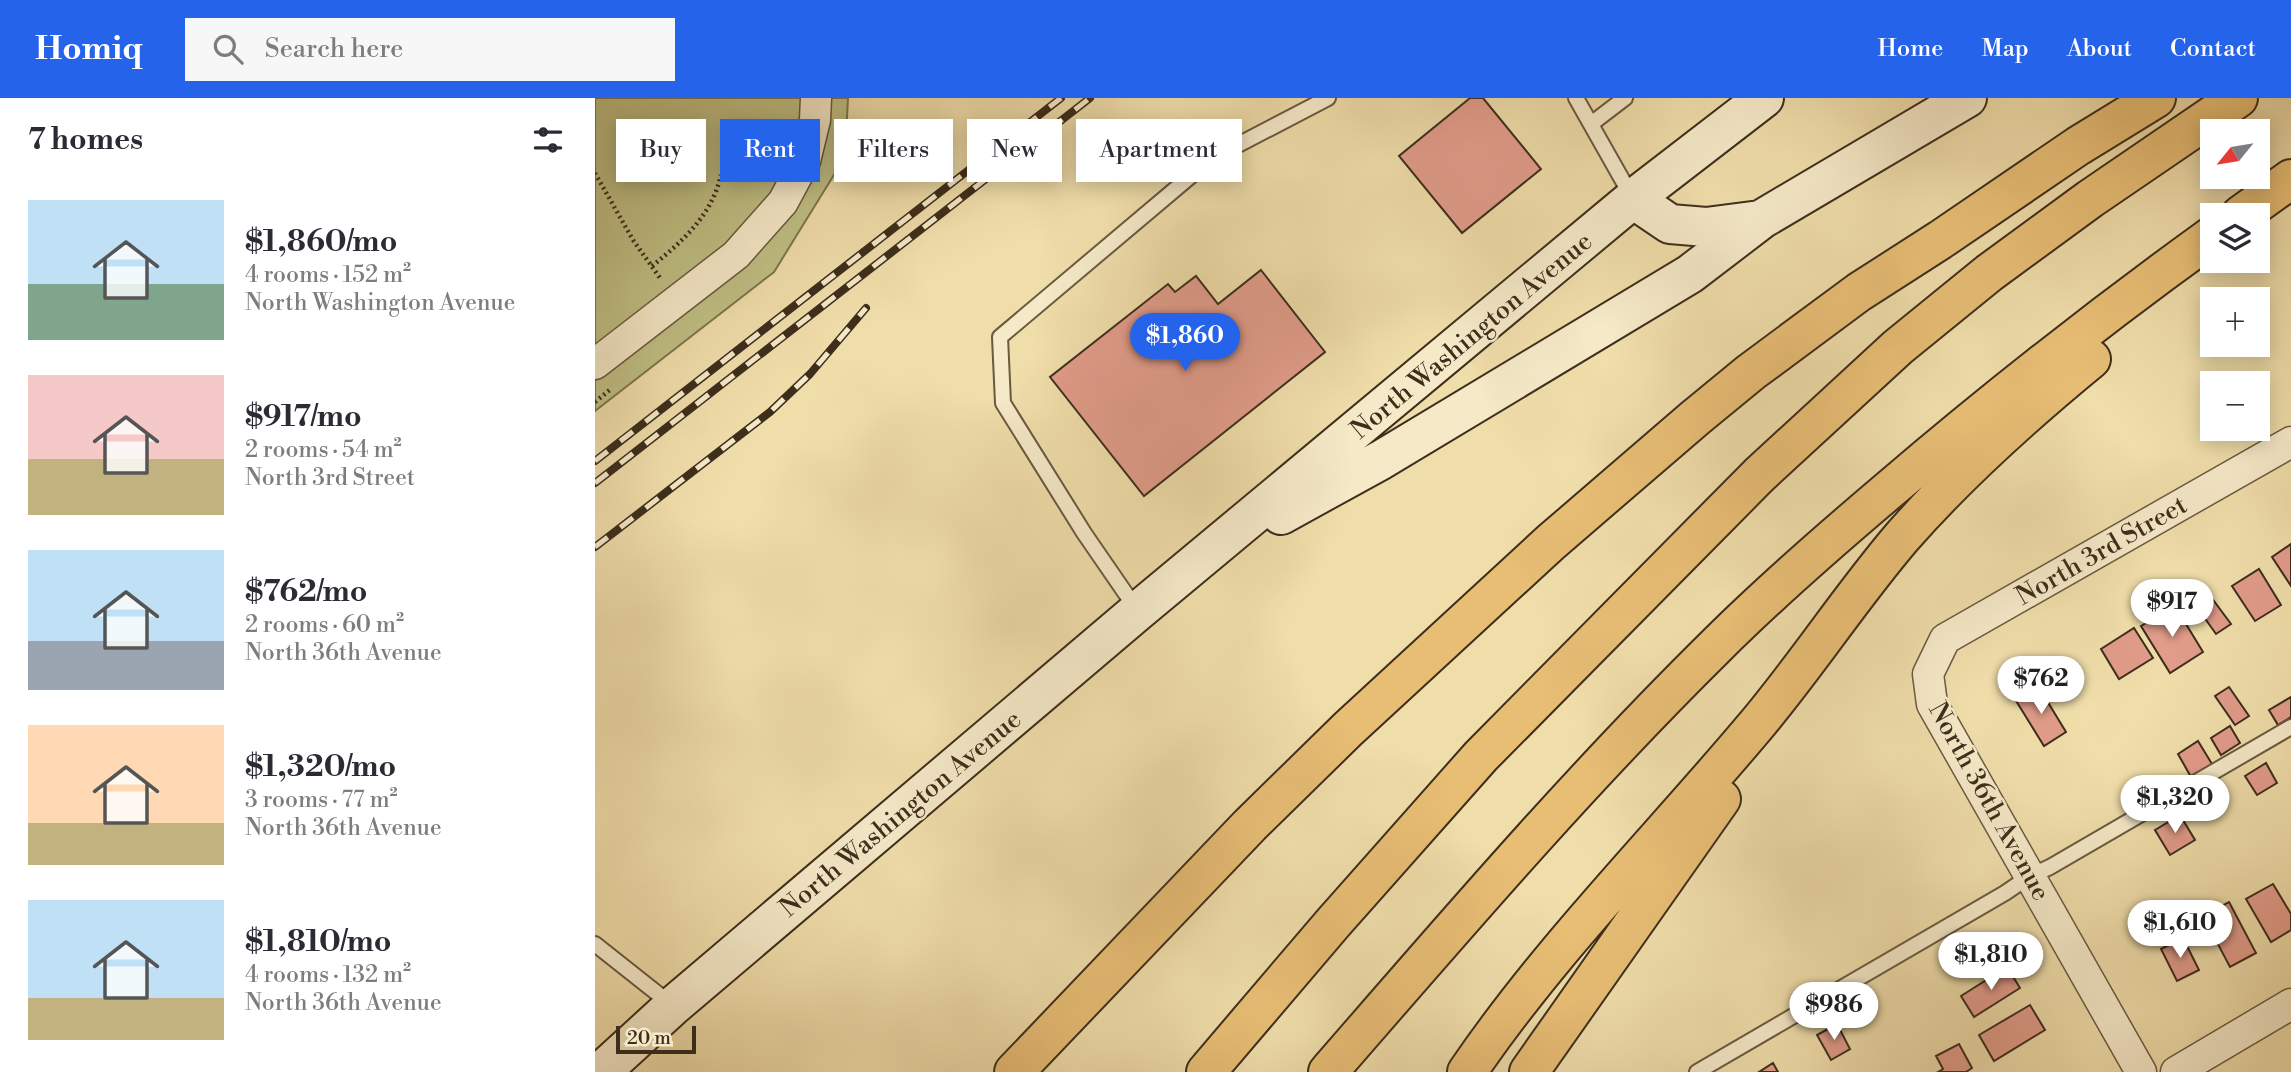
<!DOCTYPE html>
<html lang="en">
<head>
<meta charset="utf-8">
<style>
	:root { --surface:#fff; --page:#f7f7f7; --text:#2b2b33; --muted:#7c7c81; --accent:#2563eb }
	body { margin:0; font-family:"Libre Bodoni",serif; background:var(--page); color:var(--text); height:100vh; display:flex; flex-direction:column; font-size:26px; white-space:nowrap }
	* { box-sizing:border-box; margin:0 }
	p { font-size:23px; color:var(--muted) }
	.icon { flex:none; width:38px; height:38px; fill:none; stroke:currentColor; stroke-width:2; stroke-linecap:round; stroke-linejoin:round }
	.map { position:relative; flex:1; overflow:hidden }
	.drawer { display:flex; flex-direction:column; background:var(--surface); width:595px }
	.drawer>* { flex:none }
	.hud { position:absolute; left:21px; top:21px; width:665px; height:63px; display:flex; gap:14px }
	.needle { width:46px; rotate:240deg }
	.tools { position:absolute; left:1605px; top:21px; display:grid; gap:14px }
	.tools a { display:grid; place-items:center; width:70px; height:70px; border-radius:0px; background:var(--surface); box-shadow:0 4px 18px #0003; font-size:35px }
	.scale { position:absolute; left:21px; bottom:18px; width:80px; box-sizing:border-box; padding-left:7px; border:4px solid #3d2e1c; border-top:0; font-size:19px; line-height:24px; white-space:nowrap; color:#3d2e1c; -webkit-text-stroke:5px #f5e9c8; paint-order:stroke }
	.price { position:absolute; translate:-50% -60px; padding:0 16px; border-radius:24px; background:#fff; color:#222; font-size:23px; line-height:46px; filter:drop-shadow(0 2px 4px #0008) }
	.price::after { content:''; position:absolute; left:50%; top:42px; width:21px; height:16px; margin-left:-10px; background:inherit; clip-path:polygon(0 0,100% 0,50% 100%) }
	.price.selected { background:var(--accent); color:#fff }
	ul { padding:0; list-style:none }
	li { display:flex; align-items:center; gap:21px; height:175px; padding:0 28px }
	li span { display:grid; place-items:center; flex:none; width:196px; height:140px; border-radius:0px; color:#555 }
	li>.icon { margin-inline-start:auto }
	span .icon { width:84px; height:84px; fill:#fffc; stroke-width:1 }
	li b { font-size:30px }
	h2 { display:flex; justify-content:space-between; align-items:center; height:84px; padding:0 28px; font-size:30px }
	.chip { padding:0 24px; border-radius:0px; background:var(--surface); box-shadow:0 4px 18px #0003; font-size:24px; line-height:63px }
	.chip.selected { background:var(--accent); color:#fff }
	header { display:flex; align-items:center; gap:42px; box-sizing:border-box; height:98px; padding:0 35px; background:var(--accent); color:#fff }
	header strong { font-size:33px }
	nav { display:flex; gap:38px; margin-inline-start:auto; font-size:24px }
	.search { width:490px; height:63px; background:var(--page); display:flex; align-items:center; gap:18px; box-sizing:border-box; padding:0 24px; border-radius:0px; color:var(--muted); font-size:26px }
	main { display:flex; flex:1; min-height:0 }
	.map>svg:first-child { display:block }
</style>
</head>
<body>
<header>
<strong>Homiq</strong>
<div class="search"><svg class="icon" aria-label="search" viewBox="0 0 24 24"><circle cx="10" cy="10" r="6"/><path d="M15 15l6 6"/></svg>Search here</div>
<nav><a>Home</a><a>Map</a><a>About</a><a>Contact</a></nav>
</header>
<main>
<section class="drawer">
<h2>7 homes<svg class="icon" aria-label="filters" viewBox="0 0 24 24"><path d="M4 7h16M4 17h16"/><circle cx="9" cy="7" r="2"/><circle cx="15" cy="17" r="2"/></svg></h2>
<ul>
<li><span style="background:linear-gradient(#bfe0f5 60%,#7fa58c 0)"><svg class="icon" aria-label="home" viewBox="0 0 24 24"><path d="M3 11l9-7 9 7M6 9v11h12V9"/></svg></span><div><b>$1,860/mo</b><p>4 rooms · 152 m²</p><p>North Washington Avenue</p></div></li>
<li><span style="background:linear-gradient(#f6c9c9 60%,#c2b280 0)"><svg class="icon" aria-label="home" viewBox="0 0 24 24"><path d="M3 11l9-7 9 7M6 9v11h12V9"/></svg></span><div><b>$917/mo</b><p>2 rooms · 54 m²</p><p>North 3rd Street</p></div></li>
<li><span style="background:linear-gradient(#bfe0f5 65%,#9aa5b1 0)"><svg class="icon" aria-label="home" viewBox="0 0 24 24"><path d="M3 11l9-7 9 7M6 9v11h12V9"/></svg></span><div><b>$762/mo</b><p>2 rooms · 60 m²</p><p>North 36th Avenue</p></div></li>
<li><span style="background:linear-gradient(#ffd9b3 70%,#c2b280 0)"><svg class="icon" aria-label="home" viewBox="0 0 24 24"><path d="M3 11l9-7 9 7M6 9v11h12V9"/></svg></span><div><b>$1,320/mo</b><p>3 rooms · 77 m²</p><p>North 36th Avenue</p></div></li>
<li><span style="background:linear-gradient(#bfe0f5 70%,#c2b280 0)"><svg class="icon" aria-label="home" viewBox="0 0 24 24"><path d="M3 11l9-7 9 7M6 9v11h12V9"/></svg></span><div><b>$1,810/mo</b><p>4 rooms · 132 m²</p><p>North 36th Avenue</p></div></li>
</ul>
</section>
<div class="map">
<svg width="1696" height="974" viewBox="0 0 1696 974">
	<rect width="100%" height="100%" fill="#efddaa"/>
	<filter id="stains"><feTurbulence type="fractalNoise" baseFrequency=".00286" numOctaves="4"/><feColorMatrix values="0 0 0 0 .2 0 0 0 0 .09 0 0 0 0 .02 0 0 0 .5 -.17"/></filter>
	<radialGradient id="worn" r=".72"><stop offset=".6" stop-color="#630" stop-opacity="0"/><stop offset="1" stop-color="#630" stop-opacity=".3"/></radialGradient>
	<!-- green -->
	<path fill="#bfbf84" stroke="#7e7650" stroke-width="2" d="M0,0H253L250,59L179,174L0,313Z"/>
	<!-- building -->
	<path fill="#e19c8a" stroke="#3d2e1c" stroke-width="2" d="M875,0H888L946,71L867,135L804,58Z
		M666,172L730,254L549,398L455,279L573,186L580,194L601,178L623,206Z
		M1696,446V488L1677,459Z
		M1664,471L1686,507L1660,523L1637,488Z
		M1613,495L1636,526L1621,536L1599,505Z
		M1580,508L1608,554L1575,575L1546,528Z
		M1539,530L1558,560L1524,581L1506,551Z
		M1443,588L1471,634L1449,648L1420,601Z
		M1634,589L1654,618L1640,627L1620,598Z
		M1696,599V619L1683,627L1674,612Z
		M1635,628L1645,645L1626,657L1616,640Z
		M1603,643L1617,666L1596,679L1583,656Z
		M1671,665L1682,685L1662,697L1650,678Z
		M1585,717L1600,742L1575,757L1560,732Z
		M1678,786L1696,816V832L1676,844L1651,801Z
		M1634,804L1661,855L1635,869L1608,818Z
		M1588,840L1604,872L1582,883L1566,851Z
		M1412,869L1425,890L1379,919L1366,898Z
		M1435,907L1450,932L1399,963L1384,937Z
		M1242,926L1255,951L1236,962L1222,937Z
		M1364,946L1377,970L1371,974H1343L1348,971L1341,958Z
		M1178,965L1183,974H1164Z"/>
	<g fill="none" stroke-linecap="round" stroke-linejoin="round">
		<defs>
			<path id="lane" d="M981,0L1037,99
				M996,26L1030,0
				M542,512L489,435L408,305L405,239L616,61L733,0
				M0,846L77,907
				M1102,974L1410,795L1435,778L1455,769L1696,629"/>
			<path id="street" d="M0,266L141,157L188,104L210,63L220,22L221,0
				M1546,974L1337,606L1333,576L1350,541L1696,344
				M1581,974L1696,906"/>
			<path id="secondary" d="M1038,101L1075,126L1111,129L1165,122
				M686,417L786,362L1095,176L1167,121L1372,0
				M6,974L78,908L543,513L1038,101L1169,0"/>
			<path id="highway" d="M1646,117L1696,81
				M419,974L655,727L753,631L956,444L1100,320L1156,274L1264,194L1345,142L1483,48L1561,0
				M611,974L738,825L886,658L1164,377L1303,249L1394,175L1495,101L1643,0
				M733,974C859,829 984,683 1121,548C1176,493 1235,442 1294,392C1398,303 1506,218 1617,138
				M872,974C956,851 1061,746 1157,632C1210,570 1254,501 1307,439C1364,374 1429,316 1496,261
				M934,974L1126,701"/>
		</defs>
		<!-- lane casing -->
		<use href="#lane" stroke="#6a5a40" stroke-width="18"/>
		<!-- street casing -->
		<use href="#street" stroke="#6a5a40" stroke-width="33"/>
		<!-- secondary casing -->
		<use href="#secondary" stroke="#3d2e1c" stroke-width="42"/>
		<!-- highway casing -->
		<use href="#highway" stroke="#3d2e1c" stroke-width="42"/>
		<!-- path -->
		<path stroke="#3d2e1c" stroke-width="4.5" stroke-dasharray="2 3.5" stroke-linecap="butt" d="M0,75L38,142L65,180
			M57,168C88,143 117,117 126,77
			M0,304L16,291"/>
		<!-- lane -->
		<use href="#lane" stroke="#f5e9c8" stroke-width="14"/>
		<!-- street -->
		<use href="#street" stroke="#f5e9c8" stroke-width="30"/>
		<!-- secondary -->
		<use href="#secondary" stroke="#f5e9c8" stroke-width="38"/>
		<!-- highway -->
		<use href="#highway" stroke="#e8be75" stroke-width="38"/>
		<defs>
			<path id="rail" d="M0,363L466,0
				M0,385L495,0
				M0,449L175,314L215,276L271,210"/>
		</defs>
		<!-- rail casing -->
		<use href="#rail" stroke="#3d2e1c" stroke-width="8"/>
		<!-- rail -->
		<use href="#rail" stroke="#f5e9c8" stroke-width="5" stroke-dasharray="16" stroke-linecap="butt"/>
	</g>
	<g text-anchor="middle" stroke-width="5" stroke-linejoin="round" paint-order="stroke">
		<!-- street labels -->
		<g font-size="26" fill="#3d2e1c" stroke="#f5e9c8">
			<text transform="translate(876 237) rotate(-40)" y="9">North Washington Avenue</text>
			<text transform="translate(1506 452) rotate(-30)" y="9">North 3rd Street</text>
			<text transform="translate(1395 703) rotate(61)" y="9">North 36th Avenue</text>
			<text transform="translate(305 715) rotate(-40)" y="9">North Washington Avenue</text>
		</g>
	</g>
	<rect width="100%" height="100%" filter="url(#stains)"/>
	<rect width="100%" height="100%" fill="url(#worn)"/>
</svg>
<div class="tools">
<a><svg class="needle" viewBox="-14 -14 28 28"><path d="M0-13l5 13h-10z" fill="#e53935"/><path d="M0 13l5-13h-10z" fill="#7c7c81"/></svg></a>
<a><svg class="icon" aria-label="layers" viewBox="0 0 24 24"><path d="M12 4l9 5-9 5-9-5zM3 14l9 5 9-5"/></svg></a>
<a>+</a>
<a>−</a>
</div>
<div class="scale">20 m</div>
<b class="price selected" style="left:590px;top:275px">$1,860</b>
<b class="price" style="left:1577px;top:541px">$917</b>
<b class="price" style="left:1446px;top:618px">$762</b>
<b class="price" style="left:1580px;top:737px">$1,320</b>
<b class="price" style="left:1585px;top:862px">$1,610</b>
<b class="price" style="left:1396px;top:894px">$1,810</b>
<b class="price" style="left:1239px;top:944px">$986</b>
<div class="hud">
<a class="chip">Buy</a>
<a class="chip selected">Rent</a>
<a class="chip">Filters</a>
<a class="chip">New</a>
<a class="chip">Apartment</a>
</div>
</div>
</main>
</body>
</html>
